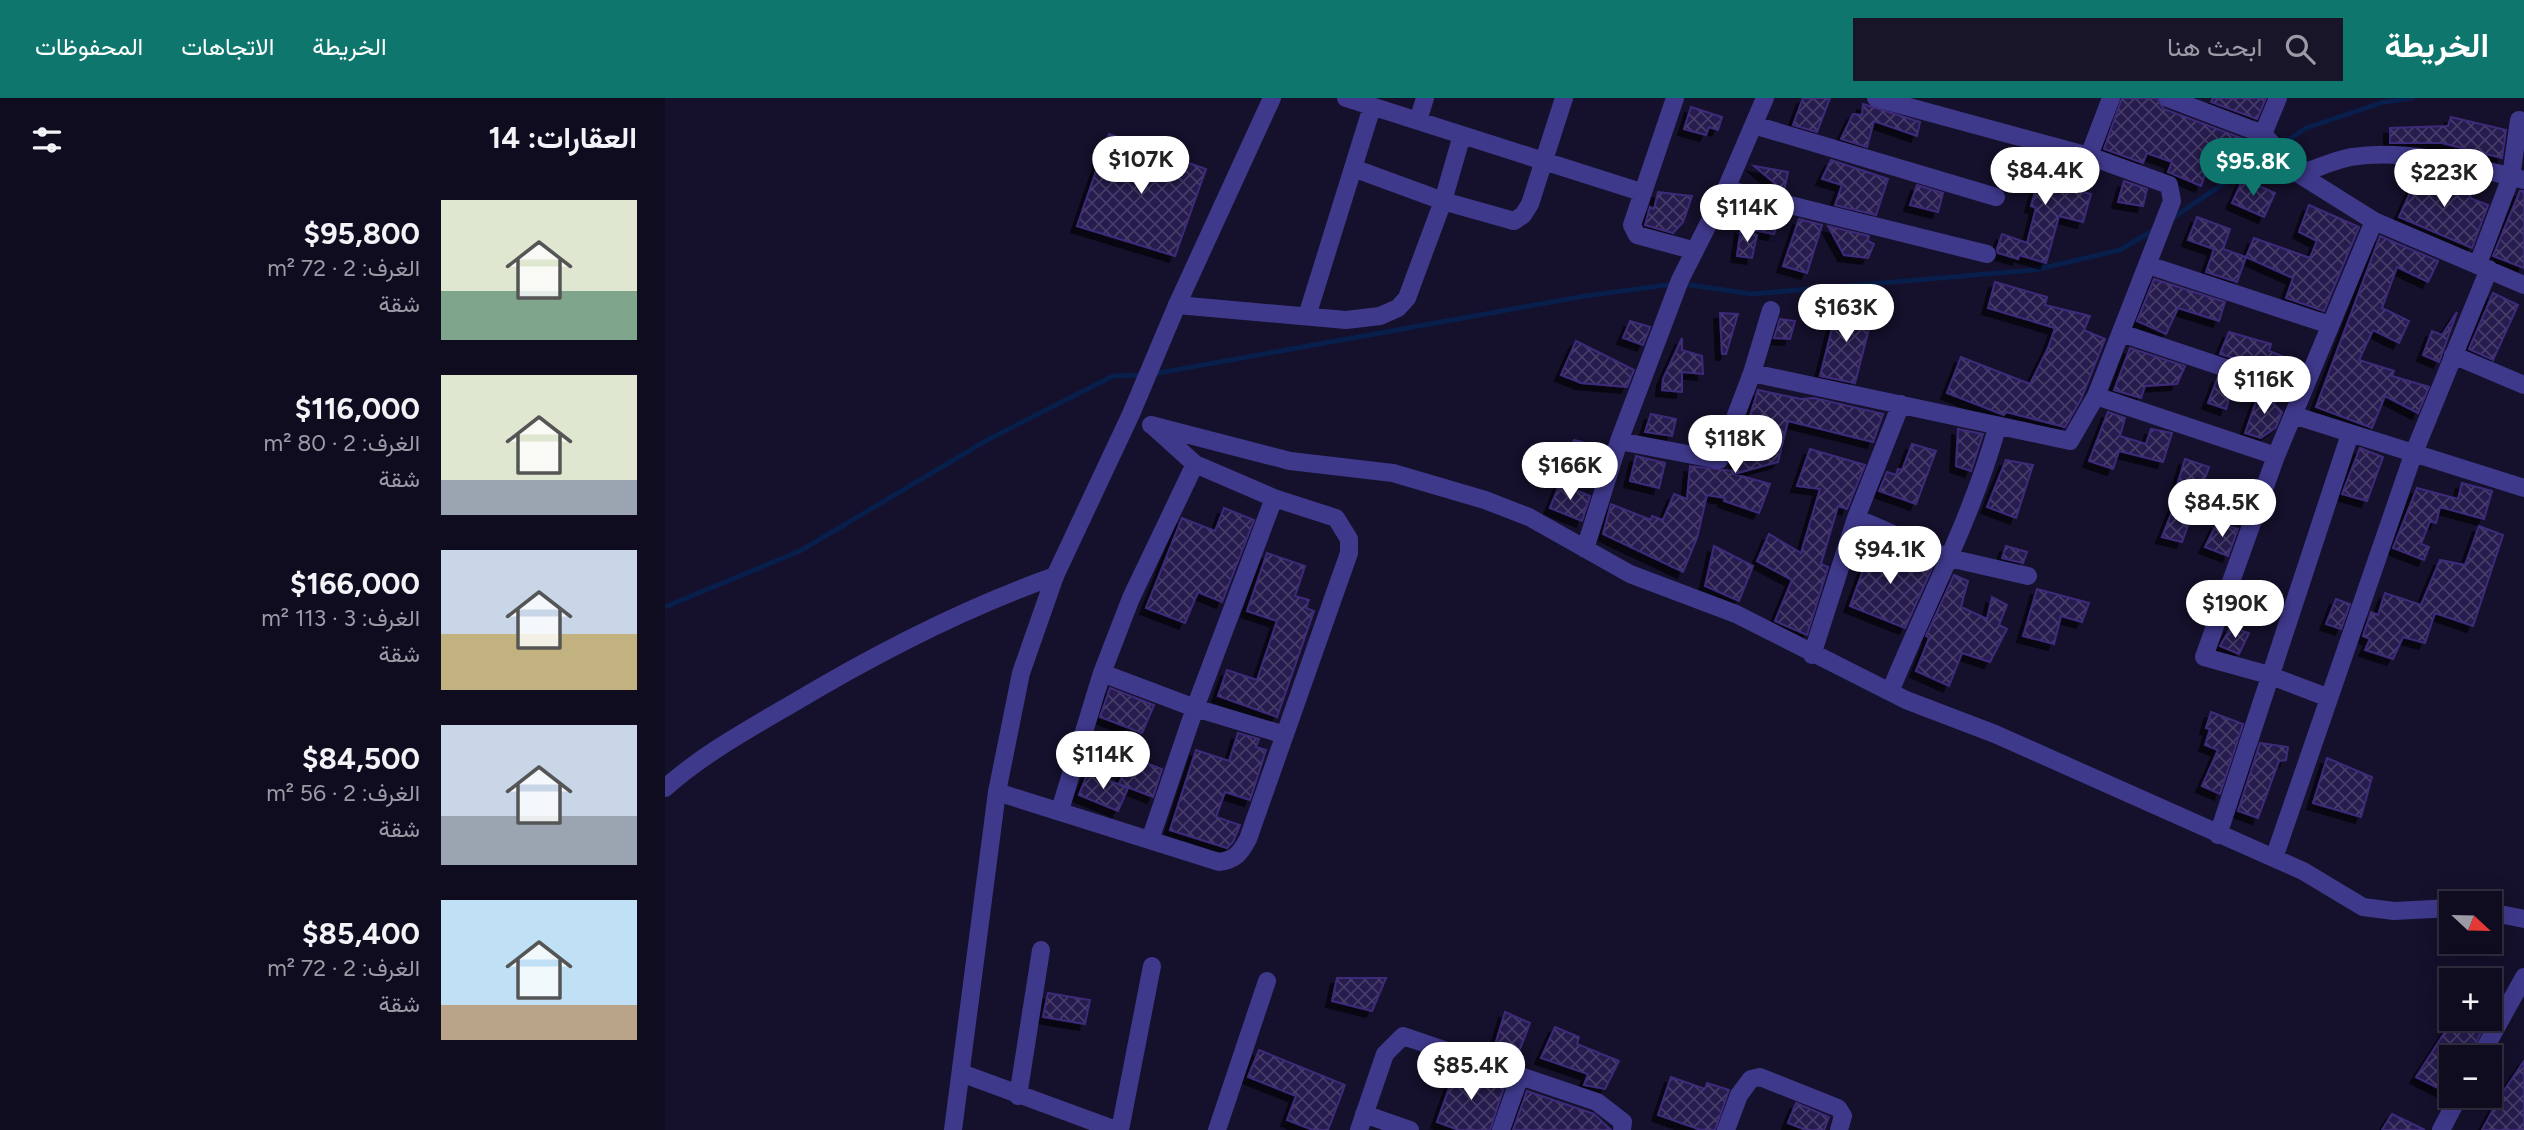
<!DOCTYPE html>
<html lang="ar">
<head>
<meta charset="utf-8">
<style>
	:root { --surface:#100c20; --page:#191529; --text:#f1f3f6; --muted:#9c9ba5; --line:#302c3e; --accent:#0f766e }
	body { margin:0; font-family:Figtree,Vazirmatn,sans-serif; background:var(--page); color:var(--text); direction:rtl; height:100vh; display:flex; flex-direction:column; font-size:26px; white-space:nowrap }
	* { box-sizing:border-box; margin:0 }
	p { font-size:23px; color:var(--muted) }
	.icon { flex:none; width:38px; height:38px; fill:none; stroke:currentColor; stroke-width:2; stroke-linecap:round; stroke-linejoin:round }
	.map { position:relative; flex:1; overflow:hidden; direction:ltr }
	.sheet { display:flex; flex-direction:column; background:var(--surface); width:665px }
	.sheet>* { flex:none }
	.needle { width:46px; rotate:112deg }
	.buttons { position:absolute; left:1774px; top:793px; display:grid; gap:14px }
	.buttons a { display:grid; place-items:center; width:63px; height:63px; border-radius:0px; background:var(--surface); box-shadow:0 7px 28px #0002,0 0 0 2px var(--line); font-size:35px }
	.price { position:absolute; translate:-50% -60px; padding:0 16px; border-radius:24px; background:#fff; color:#222; font-size:23px; line-height:46px; filter:drop-shadow(0 2px 4px #0008) }
	.price::after { content:''; position:absolute; left:50%; top:42px; width:21px; height:16px; margin-left:-10px; background:inherit; clip-path:polygon(0 0,100% 0,50% 100%) }
	.price.on { background:var(--accent); color:#fff }
	ul { padding:0; list-style:none }
	li { display:flex; align-items:center; gap:21px; height:175px; padding:0 28px }
	li span { display:grid; place-items:center; flex:none; width:196px; height:140px; border-radius:0px; color:#555 }
	li>.icon { margin-inline-start:auto }
	span .icon { width:84px; height:84px; fill:#fffc; stroke-width:1 }
	li b { font-size:30px }
	h2 { display:flex; justify-content:space-between; align-items:center; height:84px; padding:0 28px; font-size:30px }
	header { display:flex; align-items:center; gap:42px; box-sizing:border-box; height:98px; padding:0 35px; background:var(--accent); color:#fff }
	header strong { font-size:33px }
	nav { display:flex; gap:38px; margin-inline-start:auto; font-size:24px }
	.search { width:490px; height:63px; background:var(--page); display:flex; align-items:center; gap:18px; box-sizing:border-box; padding:0 24px; border-radius:0px; color:var(--muted); font-size:26px }
	main { display:flex; flex:1; min-height:0 }
	.map>svg:first-child { display:block }
</style>
</head>
<body>
<header>
<strong>الخريطة</strong>
<div class="search"><svg class="icon" aria-label="search" viewBox="0 0 24 24"><circle cx="10" cy="10" r="6"/><path d="M15 15l6 6"/></svg>ابحث هنا</div>
<nav><a>الخريطة</a><a>الاتجاهات</a><a>المحفوظات</a></nav>
</header>
<main>
<div class="map">
<svg width="1859" height="1032" viewBox="0 0 1859 1032">
	<defs>
		<pattern id="building-cross-hatch" width="8" height="8" patternUnits="userSpaceOnUse" patternTransform="scale(1.75)"><rect width="8" height="8" fill="#271b4d"/><path d="M0 0l8 8M0 8l8-8" fill="none" stroke="#463c68"/></pattern>
		<filter id="shadow"><feDropShadow dx="-6" dy="6" stdDeviation="0" flood-color="#0009"/></filter>
	</defs>
	<rect width="100%" height="100%" fill="#15102b"/>
	<g fill="none" stroke-linecap="round" stroke-linejoin="round">
		<!-- stream -->
		<path stroke="#081e4b" stroke-width="5" d="M1506,121L1641,30L1719,4L1747,0
			M1019,186L1087,196L1369,172L1455,152L1489,132
			M488,276L920,198L1009,186
			M0,509L135,453L324,341L448,278L478,277"/>
	</g>
	<!-- building -->
	<path fill="url(#building-cross-hatch)" stroke="#3e2c7a" stroke-width="2" filter="url(#shadow)" d="M1138,0H1165L1152,34L1128,27Z
		M1457,0H1492L1499,11L1579,41L1568,71L1545,62L1536,88L1503,74L1507,64L1482,55L1478,65L1439,51Z
		M1548,0H1601L1592,21L1546,4Z
		M1198,6L1255,24L1252,38L1209,23L1202,49L1176,41L1188,16L1197,17Z
		M1026,9L1057,19L1053,32L1044,29L1041,37L1019,31Z
		M1786,19L1841,32L1837,60L1777,45H1725V30L1783,28Z
		M444,36L541,71L510,158L412,128Z
		M1358,52L1403,66L1397,89L1426,96L1418,124L1394,118L1381,165L1354,157L1353,161L1333,155L1332,151L1337,136L1362,145L1371,110L1366,108L1374,81L1350,74Z
		M1166,62L1223,81L1211,117L1170,107L1177,87L1157,81Z
		M1089,68L1123,74L1119,93Z
		M1756,71L1787,81L1785,85L1806,94L1805,100L1823,107L1807,150L1734,119Z
		M1578,81L1610,95L1599,119L1567,105Z
		M1459,83L1482,91L1478,108L1453,104Z
		M1252,87L1278,95L1273,114L1245,107Z
		M1855,93H1859V170L1828,158Z
		M993,94L1027,98L1018,124L1008,135L980,127L985,109L989,111Z
		M1644,107L1694,129L1659,213L1621,200L1628,180L1581,159L1589,140L1645,160L1652,143L1634,134Z
		M1093,111L1114,116L1109,136L1088,132Z
		M1532,119L1565,131L1558,151L1581,159L1572,184L1541,174L1549,151L1523,142Z
		M1134,121L1157,127L1142,175L1118,168Z
		M1163,128L1204,138L1203,143L1209,146L1203,160L1179,157Z
		M1076,130L1092,137L1087,160L1072,158Z
		M1715,138L1773,163L1763,184L1732,169L1717,210L1744,223L1734,245L1708,232L1694,262L1729,273L1727,278L1764,289L1753,315L1720,298L1707,330L1651,309Z
		M1489,181L1560,204L1554,223L1513,210L1501,236L1472,223Z
		M1330,184L1382,199L1380,207L1425,218L1419,232L1440,241L1416,301L1400,329L1341,314L1339,317L1282,295L1296,259L1365,286L1383,250L1390,230L1323,210Z
		M1828,195L1853,207L1828,262L1804,251Z
		M1173,207L1208,215L1190,285L1155,278Z
		M1792,214L1774,264L1758,257L1767,233L1777,237Z
		M1055,215L1073,216L1061,256H1057Z
		M1115,221L1130,223L1125,241L1109,240Z
		M965,223L985,229L978,247L958,240Z
		M1564,234L1606,246L1604,253L1637,266L1631,281L1555,256Z
		M1017,240V252L1037,258L1038,276L1017,274V294L997,292L998,281Z
		M911,243L969,272L962,289L916,285L896,277Z
		M1465,250L1520,268L1512,286L1480,288L1476,300L1449,292Z
		M1553,279L1569,285L1561,311L1543,305Z
		M1093,292L1136,301L1149,300L1218,316L1208,344L1123,323L1113,364L1069,376L1105,386L1094,415L1059,403L1060,400L1042,397L1032,440L1018,474L938,436L946,406L986,422L987,418L998,422L1009,396L1022,401L1025,368L1068,373Z
		M1595,293L1612,299L1609,306L1617,314L1611,329L1596,340L1580,335Z
		M1443,314L1460,320L1455,338L1481,346L1486,331L1507,335L1498,364L1454,353L1448,371L1424,363Z
		M986,316L1011,321L1007,338L980,334Z
		M1293,331L1318,336L1306,373L1291,368Z
		M909,342L940,350L934,368L904,356Z
		M1247,346L1271,353L1251,406L1214,393L1222,374L1231,377L1233,371L1237,372Z
		M1695,350L1718,359L1702,403L1677,396Z
		M1145,351L1200,367L1182,411L1173,408L1156,466L1163,469L1142,537L1110,523L1127,482L1092,463L1104,436L1136,455L1155,391L1132,388Z
		M971,358L1000,365L994,390L965,383Z
		M1520,361L1544,369L1517,444L1497,439L1515,393L1511,391Z
		M1341,362L1368,367L1351,420L1322,409Z
		M895,385L925,398L917,423L885,410Z
		M1797,385L1827,393L1819,421L1775,409L1771,425L1765,423L1756,446L1764,449L1759,462L1728,450L1752,390L1793,401Z
		M559,410L589,422L557,504L533,494L520,525L481,510L517,420L550,433Z
		M1552,425L1573,431L1563,458L1540,449Z
		M1814,428L1838,437L1808,528L1770,515L1760,545L1738,539L1728,561L1700,552L1705,541L1698,538L1706,514L1713,517L1720,495L1756,507L1775,462L1800,467Z
		M1049,448L1088,468L1074,503L1040,488Z
		M1207,448L1268,468L1240,530L1185,508Z
		M1341,448L1362,454L1358,465L1337,460Z
		M602,455L640,468L630,498L644,502L641,510L649,513L612,619L553,598L562,572L592,582L612,523L582,513Z
		M1289,477L1303,483L1296,509L1322,521L1327,499L1342,507L1334,527L1342,531L1325,564L1297,555L1284,588L1251,573L1264,540L1261,538Z
		M1372,491L1424,505L1417,524L1396,518L1389,546L1358,538Z
		M1671,501L1685,506L1676,531L1661,526Z
		M1566,529L1584,535L1574,556L1555,548Z
		M445,590L489,607L477,635L435,619Z
		M1546,614L1578,626L1555,696L1537,688L1553,652L1540,647L1545,631L1541,630Z
		M573,635L594,641L591,649L601,652L585,702L560,694L551,719L575,727L568,744L562,750L505,732L531,652L564,663Z
		M1595,645L1623,649L1621,662L1614,663L1593,720L1573,713Z
		M465,659L497,671L488,699L454,686Z
		M1662,660L1707,679L1696,719L1648,705Z
		M423,674L463,690L453,713L414,697Z
		M672,880H721L707,913L667,903Z
		M383,895L425,902L420,926L378,919Z
		M840,914L865,925L853,956L830,947Z
		M1789,920H1823L1804,959H1787V990L1783,995L1751,979Z
		M890,929L914,939L912,946L954,963L940,991L919,987L923,976L876,960Z
		M594,952L680,987L663,1032H648L622,1022L631,998L583,979Z
		M1859,963V1032H1817L1836,997Z
		M792,968L840,986L825,1032H794L772,1024Z
		M1006,979L1040,991L1042,985L1064,992L1050,1032H1036L993,1017Z
		M862,993L929,1016L946,1032H848Z
		M1131,1005L1164,1019L1159,1032H1141L1123,1025Z
		M1727,1016L1760,1032H1717Z"/>
	<g fill="none" stroke-linecap="round" stroke-linejoin="round">
		<!-- minor -->
		<path stroke="#3f398c" stroke-width="18" d="M681,0L976,94
			M1010,0L967,127L972,137L1027,152
			M1503,0L1598,36L1634,76L1709,123L1859,187
			M753,23L760,0
			M1089,27L1331,99
			M1598,36L1613,0
			M1424,58L1446,0
			M688,70L778,103L849,123L858,117L865,106L899,0
			M1634,76C1651,71 1669,62 1686,59C1743,50 1804,68 1859,82
			M1061,91L1322,156
			M1813,166L1846,79L1854,22
			M1483,167L1665,227
			M512,207L681,222L715,218L733,210L742,200L778,103L797,37
			M642,218L707,9
			M1456,235L1636,295
			M1788,257L1859,287
			M1087,275L1405,343L1431,298L1507,103L1504,87L1424,58L1211,0
			M1431,298L1611,358
			M1628,317L1859,390
			M486,327L625,363L728,375L820,402L864,419L965,476L1071,516L1241,602L1330,636L1638,773L1698,809L1729,813L1787,810
			M954,343L1054,362L1087,275L1106,212
			M1191,420L1284,460L1363,478
			M920,451L954,343L1015,182L1061,91L1100,0
			M1147,557L1191,420L1236,306
			M437,575L530,610L620,637
			M1225,594C1261,506 1306,422 1332,330
			M1664,600L1604,577L1539,559L1611,358L1709,123
			M0,690C37,657 82,632 125,607C210,556 296,511 390,478
			M332,694L554,764C570,762 575,756 583,741L684,455V441L671,420L609,400L530,366L488,328
			M395,712L437,575L466,500L530,366
			M1553,737L1685,336
			M485,742L530,610L609,400
			M1609,760L1748,357L1824,171
			M1825,814L1859,821
			M1815,959L1859,879
			M296,975L451,1032
			M353,998L376,852
			M699,1016L745,1032
			M455,1032L487,868
			M552,1032L602,883
			M694,1032L720,956L738,938L932,1004L958,1024L957,1032
			M836,1032L855,978
			M1061,1032L1074,997L1086,981L1095,979L1173,1010L1178,1018L1174,1032
			M1776,1032L1794,998"/>
		<!-- tertiary -->
		<path stroke="#3f398c" stroke-width="18" d="M288,1032L332,694L356,575L390,478L466,316L512,207L607,0"/>
	</g>
</svg>
<div class="buttons">
<a><svg class="needle" viewBox="-14 -14 28 28"><path d="M0-13l5 13h-10z" fill="#e53935"/><path d="M0 13l5-13h-10z" fill="#9c9ba5"/></svg></a>
<a>+</a>
<a>−</a>
</div>
<b class="price" style="left:476px;top:98px">$107K</b>
<b class="price on" style="left:1588px;top:100px">$95.8K</b>
<b class="price" style="left:1380px;top:109px">$84.4K</b>
<b class="price" style="left:1779px;top:111px">$223K</b>
<b class="price" style="left:1082px;top:146px">$114K</b>
<b class="price" style="left:1181px;top:246px">$163K</b>
<b class="price" style="left:1599px;top:318px">$116K</b>
<b class="price" style="left:1070px;top:377px">$118K</b>
<b class="price" style="left:905px;top:404px">$166K</b>
<b class="price" style="left:1557px;top:441px">$84.5K</b>
<b class="price" style="left:1225px;top:488px">$94.1K</b>
<b class="price" style="left:1570px;top:542px">$190K</b>
<b class="price" style="left:438px;top:693px">$114K</b>
<b class="price" style="left:806px;top:1004px">$85.4K</b>
</div>
<section class="sheet">
<h2>العقارات: 14<svg class="icon" aria-label="filters" viewBox="0 0 24 24"><path d="M4 7h16M4 17h16"/><circle cx="9" cy="7" r="2"/><circle cx="15" cy="17" r="2"/></svg></h2>
<ul>
<li><span style="background:linear-gradient(#dfe7d0 65%,#7fa58c 0)"><svg class="icon" aria-label="home" viewBox="0 0 24 24"><path d="M3 11l9-7 9 7M6 9v11h12V9"/></svg></span><div><b>$95,800</b><p>الغرف: 2 · 72 m²</p><p>شقة</p></div></li>
<li><span style="background:linear-gradient(#dfe7d0 75%,#9aa5b1 0)"><svg class="icon" aria-label="home" viewBox="0 0 24 24"><path d="M3 11l9-7 9 7M6 9v11h12V9"/></svg></span><div><b>$116,000</b><p>الغرف: 2 · 80 m²</p><p>شقة</p></div></li>
<li><span style="background:linear-gradient(#c9d6e8 60%,#c2b280 0)"><svg class="icon" aria-label="home" viewBox="0 0 24 24"><path d="M3 11l9-7 9 7M6 9v11h12V9"/></svg></span><div><b>$166,000</b><p>الغرف: 3 · 113 m²</p><p>شقة</p></div></li>
<li><span style="background:linear-gradient(#c9d6e8 65%,#9aa5b1 0)"><svg class="icon" aria-label="home" viewBox="0 0 24 24"><path d="M3 11l9-7 9 7M6 9v11h12V9"/></svg></span><div><b>$84,500</b><p>الغرف: 2 · 56 m²</p><p>شقة</p></div></li>
<li><span style="background:linear-gradient(#bfe0f5 75%,#b9a48a 0)"><svg class="icon" aria-label="home" viewBox="0 0 24 24"><path d="M3 11l9-7 9 7M6 9v11h12V9"/></svg></span><div><b>$85,400</b><p>الغرف: 2 · 72 m²</p><p>شقة</p></div></li>
</ul>
</section>
</main>
</body>
</html>
